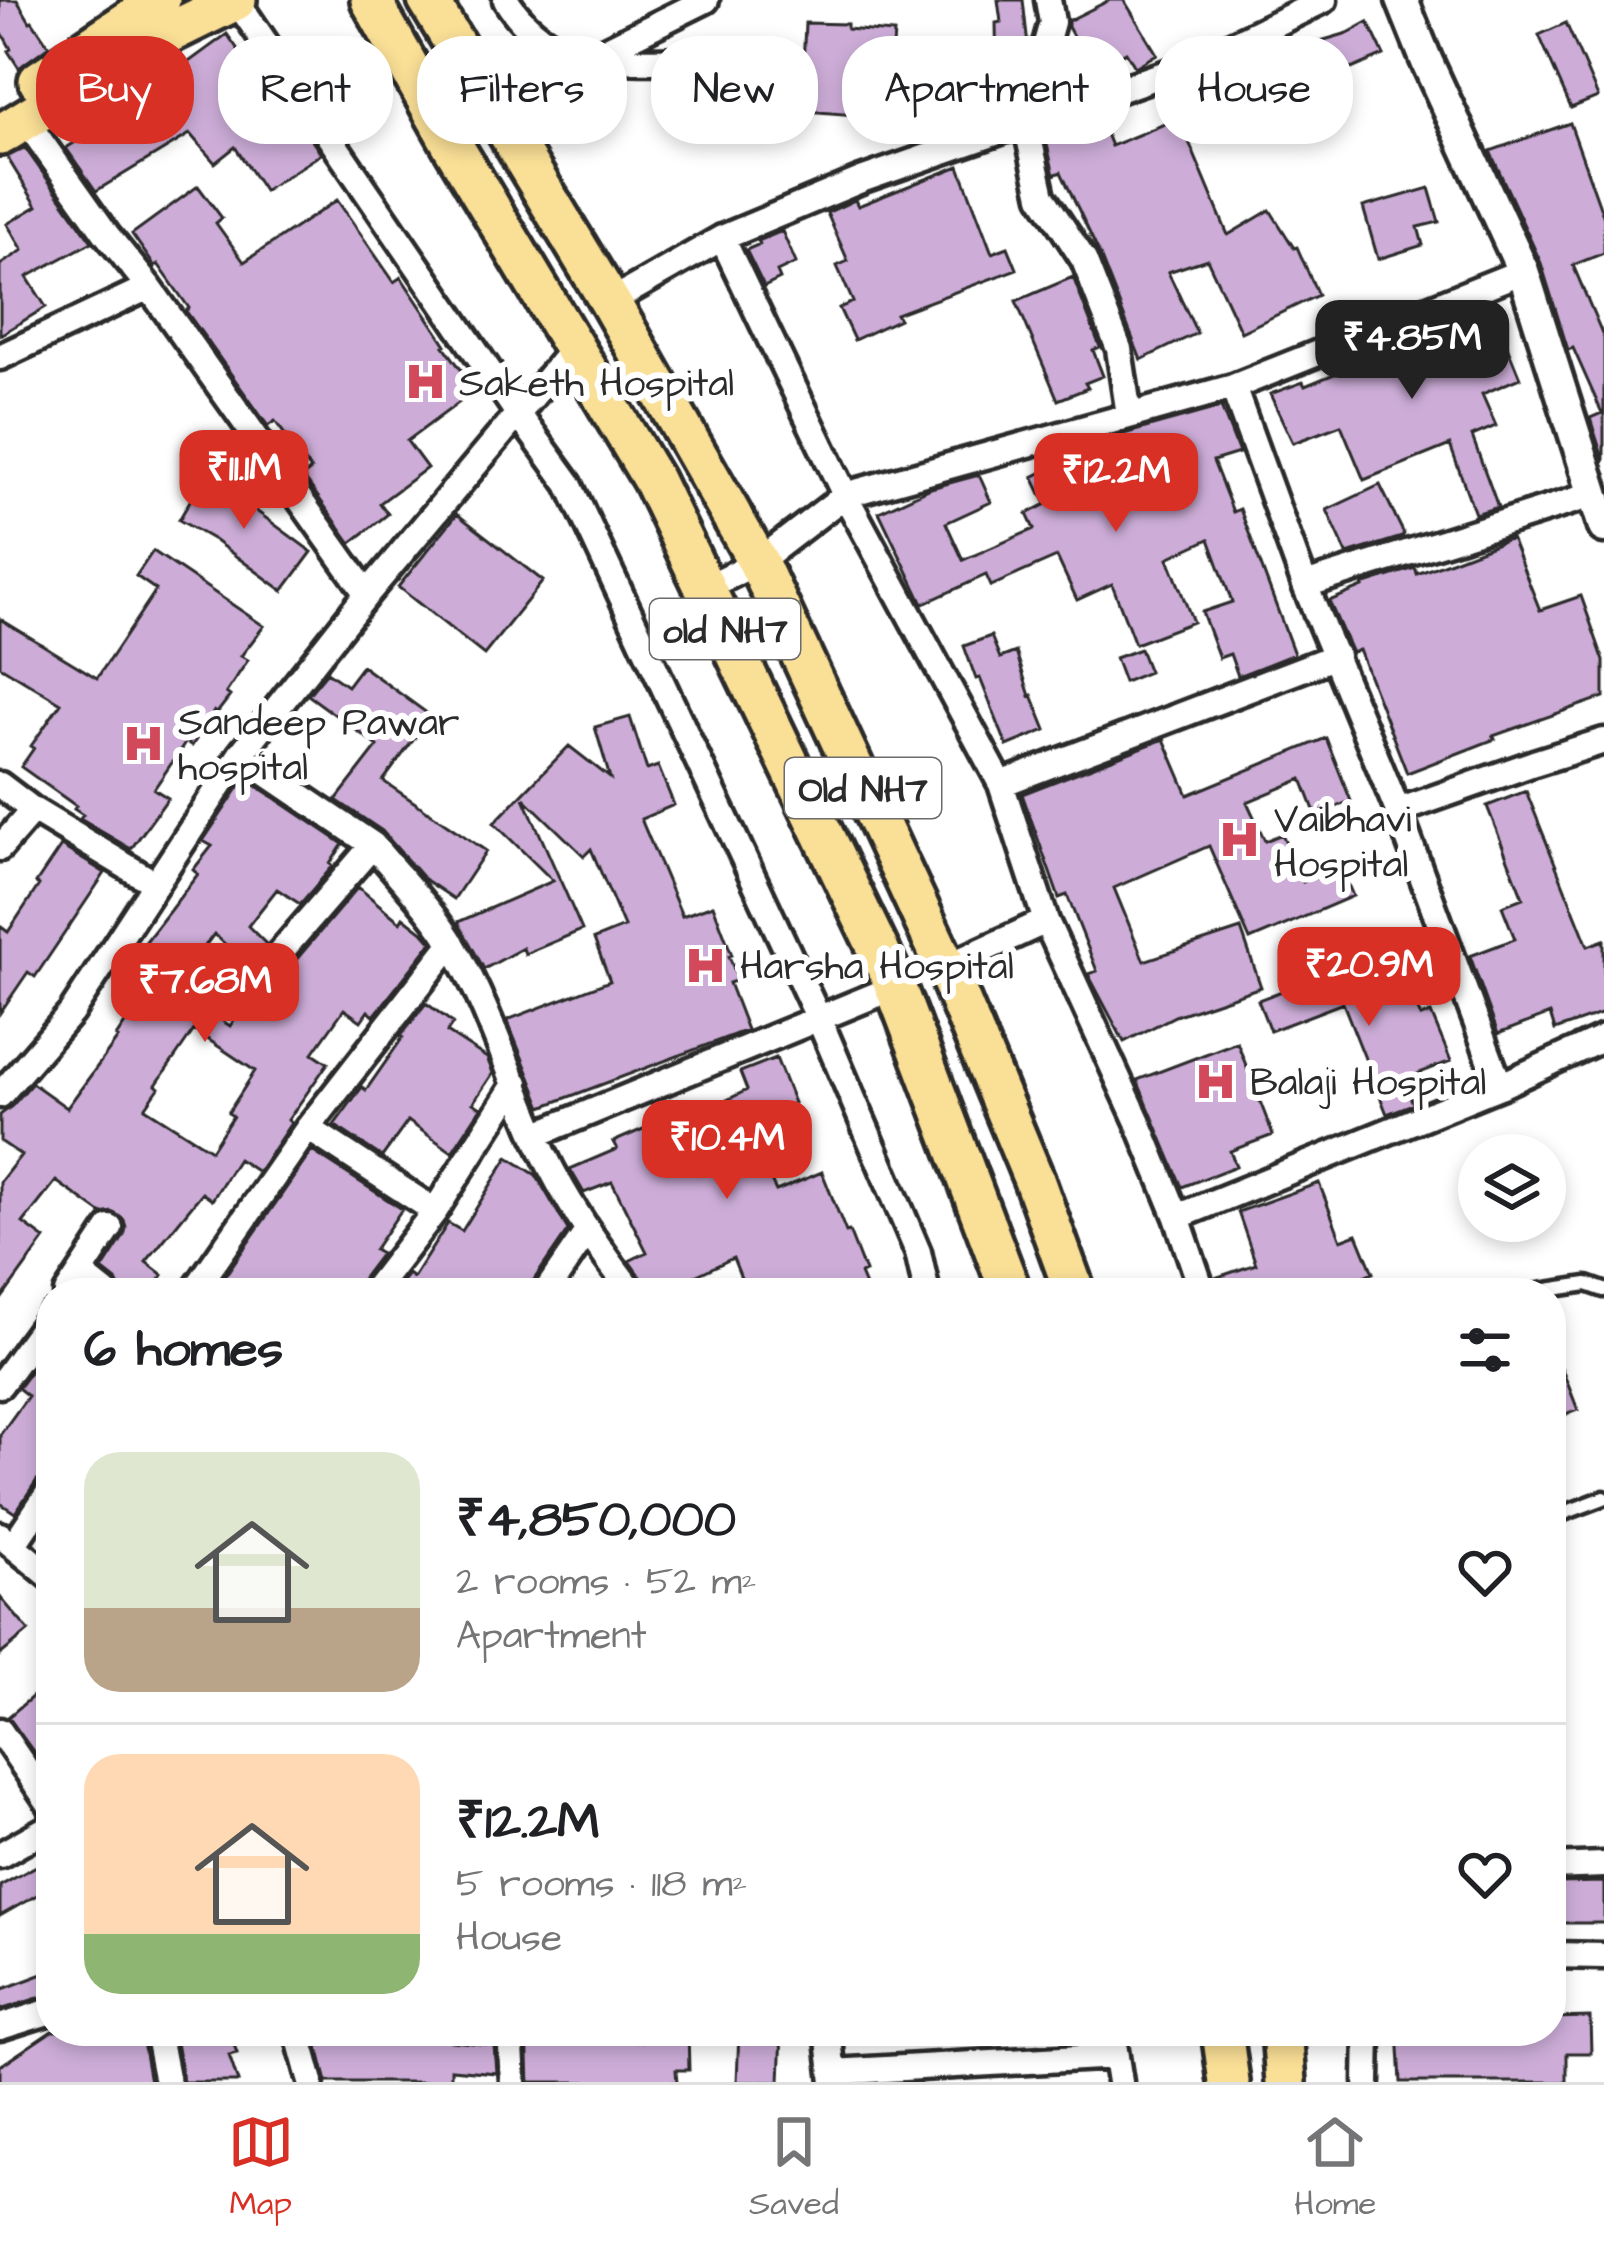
<!DOCTYPE html>
<html lang="en">
<head>
<meta charset="utf-8">
<style>
	:root { --surface:#fff; --page:#f6f6f6; --text:#202124; --muted:#757577; --line:#e0e0e0; --accent:#d93025 }
	body { margin:0; font-family:"Architects Daughter",sans-serif; background:var(--page); color:var(--text); height:100vh; display:flex; flex-direction:column; font-size:45px; white-space:nowrap }
	* { box-sizing:border-box; margin:0 }
	p { font-size:39px; color:var(--muted) }
	.icon { flex:none; width:66px; height:66px; fill:none; stroke:currentColor; stroke-width:2; stroke-linecap:round; stroke-linejoin:round }
	.map { position:relative; flex:1; overflow:hidden }
	.side { position:absolute; left:36px; top:1278px; width:1530px; height:768px; display:flex; flex-direction:column; background:var(--surface); border-radius:48px; box-shadow:0 6px 18px #0003 }
	.side>* { flex:none }
	.top-card { position:absolute; left:36px; top:36px; width:1533px; height:108px; display:flex; gap:24px }
	.controls { position:absolute; left:1458px; top:1134px; display:grid; gap:24px }
	.controls a { display:grid; place-items:center; width:108px; height:108px; border-radius:50%; background:var(--surface); box-shadow:0 6px 18px #0003; font-size:60px }
	.price { position:absolute; translate:-50% -102px; padding:0 27px; border-radius:24px; background:var(--accent); color:#fff; font-size:39px; line-height:78px; filter:drop-shadow(0 3px 6px #0008) }
	.price::after { content:''; position:absolute; left:50%; top:72px; width:36px; height:27px; margin-left:-18px; background:inherit; clip-path:polygon(0 0,100% 0,50% 100%) }
	.price.current { background:#222; color:#fff }
	ul { padding:0; list-style:none }
	li { display:flex; align-items:center; gap:36px; height:300px; padding:0 48px }
	li+li { border-top:3px solid var(--line) }
	li span { display:grid; place-items:center; flex:none; width:336px; height:240px; border-radius:36px; color:#555 }
	li>.icon { margin-inline-start:auto }
	span .icon { width:144px; height:144px; fill:#fffc; stroke-width:1 }
	li b { font-size:51px }
	h2 { display:flex; justify-content:space-between; align-items:center; height:144px; padding:0 48px; font-size:51px }
	.tag { padding:0 42px; border-radius:48px; background:var(--surface); box-shadow:0 6px 18px #0003; font-size:42px; line-height:108px }
	.tag.current { background:var(--accent); color:#fff }
	.tab-bar { display:flex; justify-content:space-around; align-items:center; height:168px; border-top:3px solid var(--line); background:var(--surface); font-size:33px; color:var(--muted) }
	.tab-bar a { display:grid; justify-items:center; gap:6px }
	.tab-bar .current { color:var(--accent) }
	.map>svg:first-child { display:block }
</style>
</head>
<body>
<div class="map">
<svg width="1604" height="2082" viewBox="0 0 1604 2082">
	<rect width="100%" height="100%" fill="#fff"/>
	<filter id="ink" filterUnits="userSpaceOnUse"><feTurbulence type="fractalNoise" baseFrequency=".00833" numOctaves="2"/><feDisplacementMap in="SourceGraphic" scale="24" xChannelSelector="R" yChannelSelector="G"/><feConvolveMatrix kernelMatrix="1 2 1 2 8 2 1 2 1" color-interpolation-filters="sRGB"/></filter>
	<g filter="url(#ink)">
		<!-- building -->
		<path fill="#cdadd8" stroke="#2b2b2b" stroke-width="3" fill-rule="evenodd" d="M0,0H17L30,22L32,21L49,46L19,68L8,51L11,49L0,29Z
			M998,0H1023L1028,46L1020,77L997,78L996,23L1001,22Z
			M1110,0H1124L1157,54L1135,67L1126,52L1092,71L1068,27V21Z
			M1368,22L1384,55L1342,73L1349,95L1267,125L1246,74L1295,55L1293,49L1348,33Z
			M805,23L847,24V29L894,33L890,86L857,83L855,115L794,110L795,87L802,88Z
			M1566,23L1598,97L1571,108L1539,35Z
			M227,34L256,75L261,71L279,92L321,154L264,191L235,147L215,163L190,134L96,191L66,148L150,96L138,79L175,57L182,67Z
			M938,81V104L901,106L900,83Z
			M1099,117L1111,146L1179,118L1228,235L1270,210L1294,248L1297,247L1318,295L1241,332L1207,259L1168,272L1197,333L1141,360L1099,253L1061,172L1054,175L1046,140Z
			M1570,123L1604,218V253L1573,265L1604,338V462L1590,418L1602,413L1573,348L1568,350L1541,263L1490,151Z
			M25,148L92,242L27,277L46,307L0,335V265L23,250L7,224L37,206L7,157Z
			M959,166L992,253L1008,247L1017,269L896,314L899,319L854,340L839,308L853,302L837,266L848,261L827,213L855,200L858,206Z
			M198,186L222,218L216,223L244,262L337,200L394,282L401,277L446,345L444,346L476,390L407,441L427,468L380,503L388,514L351,543L303,476L311,470L275,421L268,426L186,311L189,308L158,264L155,267L132,234Z
			M1429,188L1439,222L1418,227L1423,245L1378,259L1363,207Z
			M782,231L796,263L777,272L780,279L764,287L746,250L760,244L758,241Z
			M1073,277L1100,347L1093,350L1103,376L1085,383L1088,388L1058,400L1016,301Z
			M1492,309L1520,378L1482,394L1496,426L1472,436L1498,507L1475,514L1450,445L1364,480L1341,425L1293,443L1270,394L1303,382L1305,386Z
			M1221,407L1239,453L1213,461L1233,512L1240,509L1294,654L1238,676L1230,654L1219,658L1202,612L1232,602L1209,539L1168,558L1193,622L1135,644L1112,584L1077,600L1057,557L991,586L986,575L923,604L879,512L931,488L979,475L991,502L946,523L963,560L1034,529L1027,514L1046,504L1033,477L1113,437Z
			M206,473L248,496L244,502L312,552L283,591L214,540L179,520Z
			M1380,485L1404,534L1402,537L1347,554L1327,510Z
			M457,514L543,581L484,655L398,587Z
			M1511,538L1540,610L1581,596L1604,661V697L1493,736L1495,739L1407,773L1359,650L1352,653L1329,601L1363,587L1362,585L1415,568L1417,574Z
			M153,551L264,626L241,656L248,660L226,693L230,696L217,713L214,711L192,746L186,742L154,789L168,798L131,849L80,819L83,815L74,809L76,806L21,767L34,748L31,746L61,703L0,666V619L97,678L156,590L136,576Z
			M991,636L1000,658L1016,652L1030,696L1032,695L1046,730L1007,746L980,678L976,679L964,646Z
			M1140,649L1149,672L1124,682L1115,658Z
			M362,666L431,716L383,781L486,851L454,899L423,878L382,831L336,800L378,746L308,695L327,672L347,686Z
			M630,717L647,770L658,766L674,805L641,819L682,916L713,905L732,955L729,956L738,980L729,983L747,1030L542,1107L507,1020L610,981L594,939L624,927L591,849L584,856L524,798L582,930L525,954L523,948L484,969L458,922L553,881L494,823L569,746L610,778L595,727Z
			M1326,738L1351,801L1316,815L1302,779L1247,802L1265,841L1282,834L1303,882L1340,866L1353,896L1250,940L1209,846L1114,888L1144,961L1241,929L1261,987L1175,1016L1124,1042L1088,974L1097,971L1067,895L1059,898L1022,794L1164,739L1188,795Z
			M245,778L343,844L330,864L333,866L300,904L277,889L248,926L266,944L257,959L261,973L271,977L285,973L358,887L400,922L403,917L425,934L432,942L374,1016L368,1011L361,1021L344,1009L313,1053L328,1063L288,1120L291,1123L258,1172L238,1159L212,1200L202,1193L146,1262L163,1275L151,1293H121L116,1281L102,1270L124,1236L126,1228L124,1220L112,1212L102,1214L56,1181L23,1223L45,1239L0,1301V1182L21,1155L0,1141V1115L12,1106L32,1083L67,1108L118,1038L116,1037L163,967L140,949L198,874L193,870L212,846L203,841ZM214,934L262,978L230,1026L173,988ZM194,1030L255,1071L228,1113L233,1116L211,1150L145,1108L159,1088L156,1085Z
			M1526,791L1588,946L1604,940V1013L1555,1030L1550,1014L1498,1034L1470,956L1515,939L1502,906L1523,898L1487,806Z
			M61,846L105,873L35,977L28,972L0,1013V926L8,932L39,885L36,883Z
			M1364,967L1377,1001L1409,989L1421,1017L1431,1013L1451,1061L1404,1079L1413,1104L1387,1114L1343,1003L1270,1031L1258,1000L1324,975L1326,981Z
			M426,1003L453,1023L447,1032L487,1058L493,1073L473,1103L481,1108L452,1152L408,1121L382,1157L334,1125L362,1087L366,1090L403,1037L401,1036Z
			M1237,1042L1273,1135L1230,1151L1236,1166L1182,1187L1137,1080Z
			M776,1058L794,1103L743,1123L776,1191L822,1172L846,1232L849,1231L865,1272L860,1274L868,1293H747L733,1258L659,1293H645L641,1278L629,1261L647,1252L612,1182L584,1193L570,1169L617,1149L613,1142L664,1120L668,1129L747,1090L740,1072Z
			M312,1151L402,1209L374,1250L381,1254L359,1283L356,1293H213Z
			M508,1157L536,1175L568,1230L531,1284L529,1293H393L408,1274L413,1278L448,1223L462,1231Z
			M1319,1183L1341,1240L1357,1234L1373,1273L1335,1288L1331,1278L1289,1293H1219L1215,1278L1256,1264L1238,1212Z
			M51,1344V1473L37,1480L15,1513L0,1503V1435L28,1396L18,1388Z
			M1552,1344L1578,1410L1551,1420V1345Z
			M0,1597L29,1631L0,1655Z
			M51,1681V1753L40,1761L8,1717Z
			M51,1858V1887L0,1916V1886Z
			M1604,1882V1923H1559V1883Z
			M51,1971V1994L0,2010V1990Z
			M1590,2017L1591,2053H1567V2082H1401L1398,2031H1551V2018Z
			M52,2031H141L150,2082H0V2066Z
			M174,2031H229L237,2053L229,2055L238,2082H183Z
			M314,2031H451V2041L494,2045L496,2073L451,2069V2082H327Z
			M527,2031H589V2041H653V2031H688L689,2070H676L677,2082H529Z
			M739,2031H782L780,2082H737Z"/>
		<g fill="none" stroke-linecap="round" stroke-linejoin="round">
			<defs>
				<path id="service" d="M1527,1293L1587,1284L1604,1290
					M1551,1518L1604,1498"/>
				<path id="minor" d="M236,0L519,415L569,484L819,1019L918,1252L927,1293
					M506,0C518,19 533,34 552,45C589,67 676,60 719,59
					M1048,0L1052,22L1025,120L1042,196L1084,260L1119,349L1129,415
					M593,56L706,0
					M24,118L107,235L149,287L367,594
					M722,238L845,495L1001,784L1046,921L1138,1122L1177,1217L1203,1293
					M610,302L722,238L861,180L1192,64L1324,0
					M0,357L149,287
					M1233,387L1305,585L1398,811L1500,1086
					M1305,585L1592,495
					M705,588L758,562L845,495L1233,387L1523,271
					M240,755L373,845
					M1001,784L1336,656
					M0,785L33,810L154,883
					M1398,811L1534,763L1604,741
					M0,848L33,810
					M273,961L373,845C400,878 433,911 454,947C488,1006 508,1071 535,1134C558,1189 590,1237 626,1284L629,1293
					M946,967L1046,921
					M0,1095L71,1013L240,755L367,594L575,346
					M308,1128L435,1211
					M535,1135L895,987
					M1177,1217L1500,1086L1604,1038
					M81,1274L105,1293
					M67,1293L110,1228
					M193,1293L308,1128L452,943
					M372,1293L435,1211L516,1083
					M545,1293L586,1233
					M0,1385L51,1315
					M0,1535L51,1577
					M14,1544L51,1489
					M0,1731L51,1806
					M0,1855L51,1826
					M1551,1867L1604,1865
					M1551,1955L1604,1956
					M0,2027L51,2011
					M157,2031L167,2082
					M297,2031L311,2082
					M510,2031L513,2082
					M828,2031L834,2082
					M1112,2031L1120,2082
					M833,2072L1116,2056
					M1367,2082L1368,2031"/>
				<path id="tertiary" d="M1402,0L1427,62L1523,271L1604,527"/>
				<path id="primary" d="M371,0L453,146L653,480L892,978L1011,1293
					M428,0L610,302L758,562L946,967L1034,1180L1075,1293
					M39,81L160,0
					M0,135L157,39L236,0
					M1222,2031L1229,2082
					M1282,2031L1286,2082"/>
			</defs>
			<!-- service casing -->
			<use href="#service" stroke="#2b2b2b" stroke-width="21"/>
			<!-- minor casing -->
			<use href="#minor" stroke="#2b2b2b" stroke-width="33"/>
			<!-- tertiary casing -->
			<use href="#tertiary" stroke="#2b2b2b" stroke-width="39"/>
			<!-- primary casing -->
			<use href="#primary" stroke="#2b2b2b" stroke-width="48"/>
			<!-- service -->
			<use href="#service" stroke="#fff" stroke-width="12"/>
			<!-- minor -->
			<use href="#minor" stroke="#fff" stroke-width="24"/>
			<!-- tertiary -->
			<use href="#tertiary" stroke="#fff" stroke-width="30"/>
			<!-- primary -->
			<use href="#primary" stroke="#fadf96" stroke-width="39"/>
		</g>
	</g>
	<!-- icons -->
	<defs>
		<symbol id="hospital-bare" viewBox="-9 -9 18 18"><path d="M-5-5h3v3.5h4V-5h3V5h-3V1.5h-4V5h-3Z" fill="#d1495b" stroke="#fff" stroke-width="2.5" paint-order="stroke"/></symbol>
	</defs>
	<g fill-rule="evenodd">
		<use href="#hospital-bare" x="396" y="352" width="59" height="59"/>
		<use href="#hospital-bare" x="114" y="714" width="59" height="59"/>
		<use href="#hospital-bare" x="1210" y="810" width="59" height="59"/>
		<use href="#hospital-bare" x="676" y="936" width="59" height="59"/>
		<use href="#hospital-bare" x="1186" y="1052" width="59" height="59"/>
	</g>
	<g text-anchor="middle" stroke-width="12" stroke-linejoin="round" paint-order="stroke">
		<!-- shield labels -->
		<g fill="#fff" stroke="#6b6b6b" stroke-width="3">
			<rect x="650" y="599" width="150" height="60" rx="9"/>
			<rect x="785" y="758" width="156" height="60" rx="9"/>
		</g>
		<g font-size="36" font-weight="bold" fill="#2b2b2b">
			<text x="725" y="642">old NH7</text>
			<text x="863" y="801">Old NH7</text>
		</g>
		<!-- poi labels -->
		<g font-size="39" fill="#2b2b2b" stroke="#fff" text-anchor="start">
			<text x="459" y="396">Saketh Hospital</text>
			<text x="178" y="735">Sandeep Pawar<tspan x="178" dy="45">hospital</tspan></text>
			<text x="1274" y="832">Vaibhavi<tspan x="1274" dy="45">Hospital</tspan></text>
			<text x="740" y="979">Harsha Hospital</text>
			<text x="1250" y="1095">Balaji Hospital</text>
		</g>
	</g>
</svg>
<div class="controls">
<a><svg class="icon" aria-label="layers" viewBox="0 0 24 24"><path d="M12 4l9 5-9 5-9-5zM3 14l9 5 9-5"/></svg></a>
</div>
<b class="price current" style="left:1412px;top:402px">₹4.85M</b>
<b class="price" style="left:244px;top:532px">₹11.1M</b>
<b class="price" style="left:1116px;top:535px">₹12.2M</b>
<b class="price" style="left:1369px;top:1029px">₹20.9M</b>
<b class="price" style="left:205px;top:1045px">₹7.68M</b>
<b class="price" style="left:727px;top:1202px">₹10.4M</b>
<div class="top-card">
<a class="tag current">Buy</a>
<a class="tag">Rent</a>
<a class="tag">Filters</a>
<a class="tag">New</a>
<a class="tag">Apartment</a>
<a class="tag">House</a>
</div>
<section class="side">
<h2>6 homes<svg class="icon" aria-label="filters" viewBox="0 0 24 24"><path d="M4 7h16M4 17h16"/><circle cx="9" cy="7" r="2"/><circle cx="15" cy="17" r="2"/></svg></h2>
<ul>
<li><span style="background:linear-gradient(#dfe7d0 65%,#b9a48a 0)"><svg class="icon" aria-label="home" viewBox="0 0 24 24"><path d="M3 11l9-7 9 7M6 9v11h12V9"/></svg></span><div><b>₹4,850,000</b><p>2 rooms · 52 m²</p><p>Apartment</p></div><svg class="icon" aria-label="heart" viewBox="0 0 24 24"><path d="M12 20l-8-8c-3-5 5-10 8-4 3-6 11-1 8 4z"/></svg></li>
<li><span style="background:linear-gradient(#ffd9b3 75%,#8fb573 0)"><svg class="icon" aria-label="home" viewBox="0 0 24 24"><path d="M3 11l9-7 9 7M6 9v11h12V9"/></svg></span><div><b>₹12.2M</b><p>5 rooms · 118 m²</p><p>House</p></div><svg class="icon" aria-label="heart" viewBox="0 0 24 24"><path d="M12 20l-8-8c-3-5 5-10 8-4 3-6 11-1 8 4z"/></svg></li>
</ul>
</section>
</div>
<nav class="tab-bar">
<a class="current"><svg class="icon" aria-label="map" viewBox="0 0 24 24"><path d="M3 6l6-2 6 2 6-2v14l-6 2-6-2-6 2zM9 4v14M15 6v14"/></svg>Map</a>
<a><svg class="icon" aria-label="saved" viewBox="0 0 24 24"><path d="M7 4h10v16l-5-4-5 4z"/></svg>Saved</a>
<a><svg class="icon" aria-label="home" viewBox="0 0 24 24"><path d="M3 11l9-7 9 7M6 9v11h12V9"/></svg>Home</a>
</nav>
</body>
</html>
